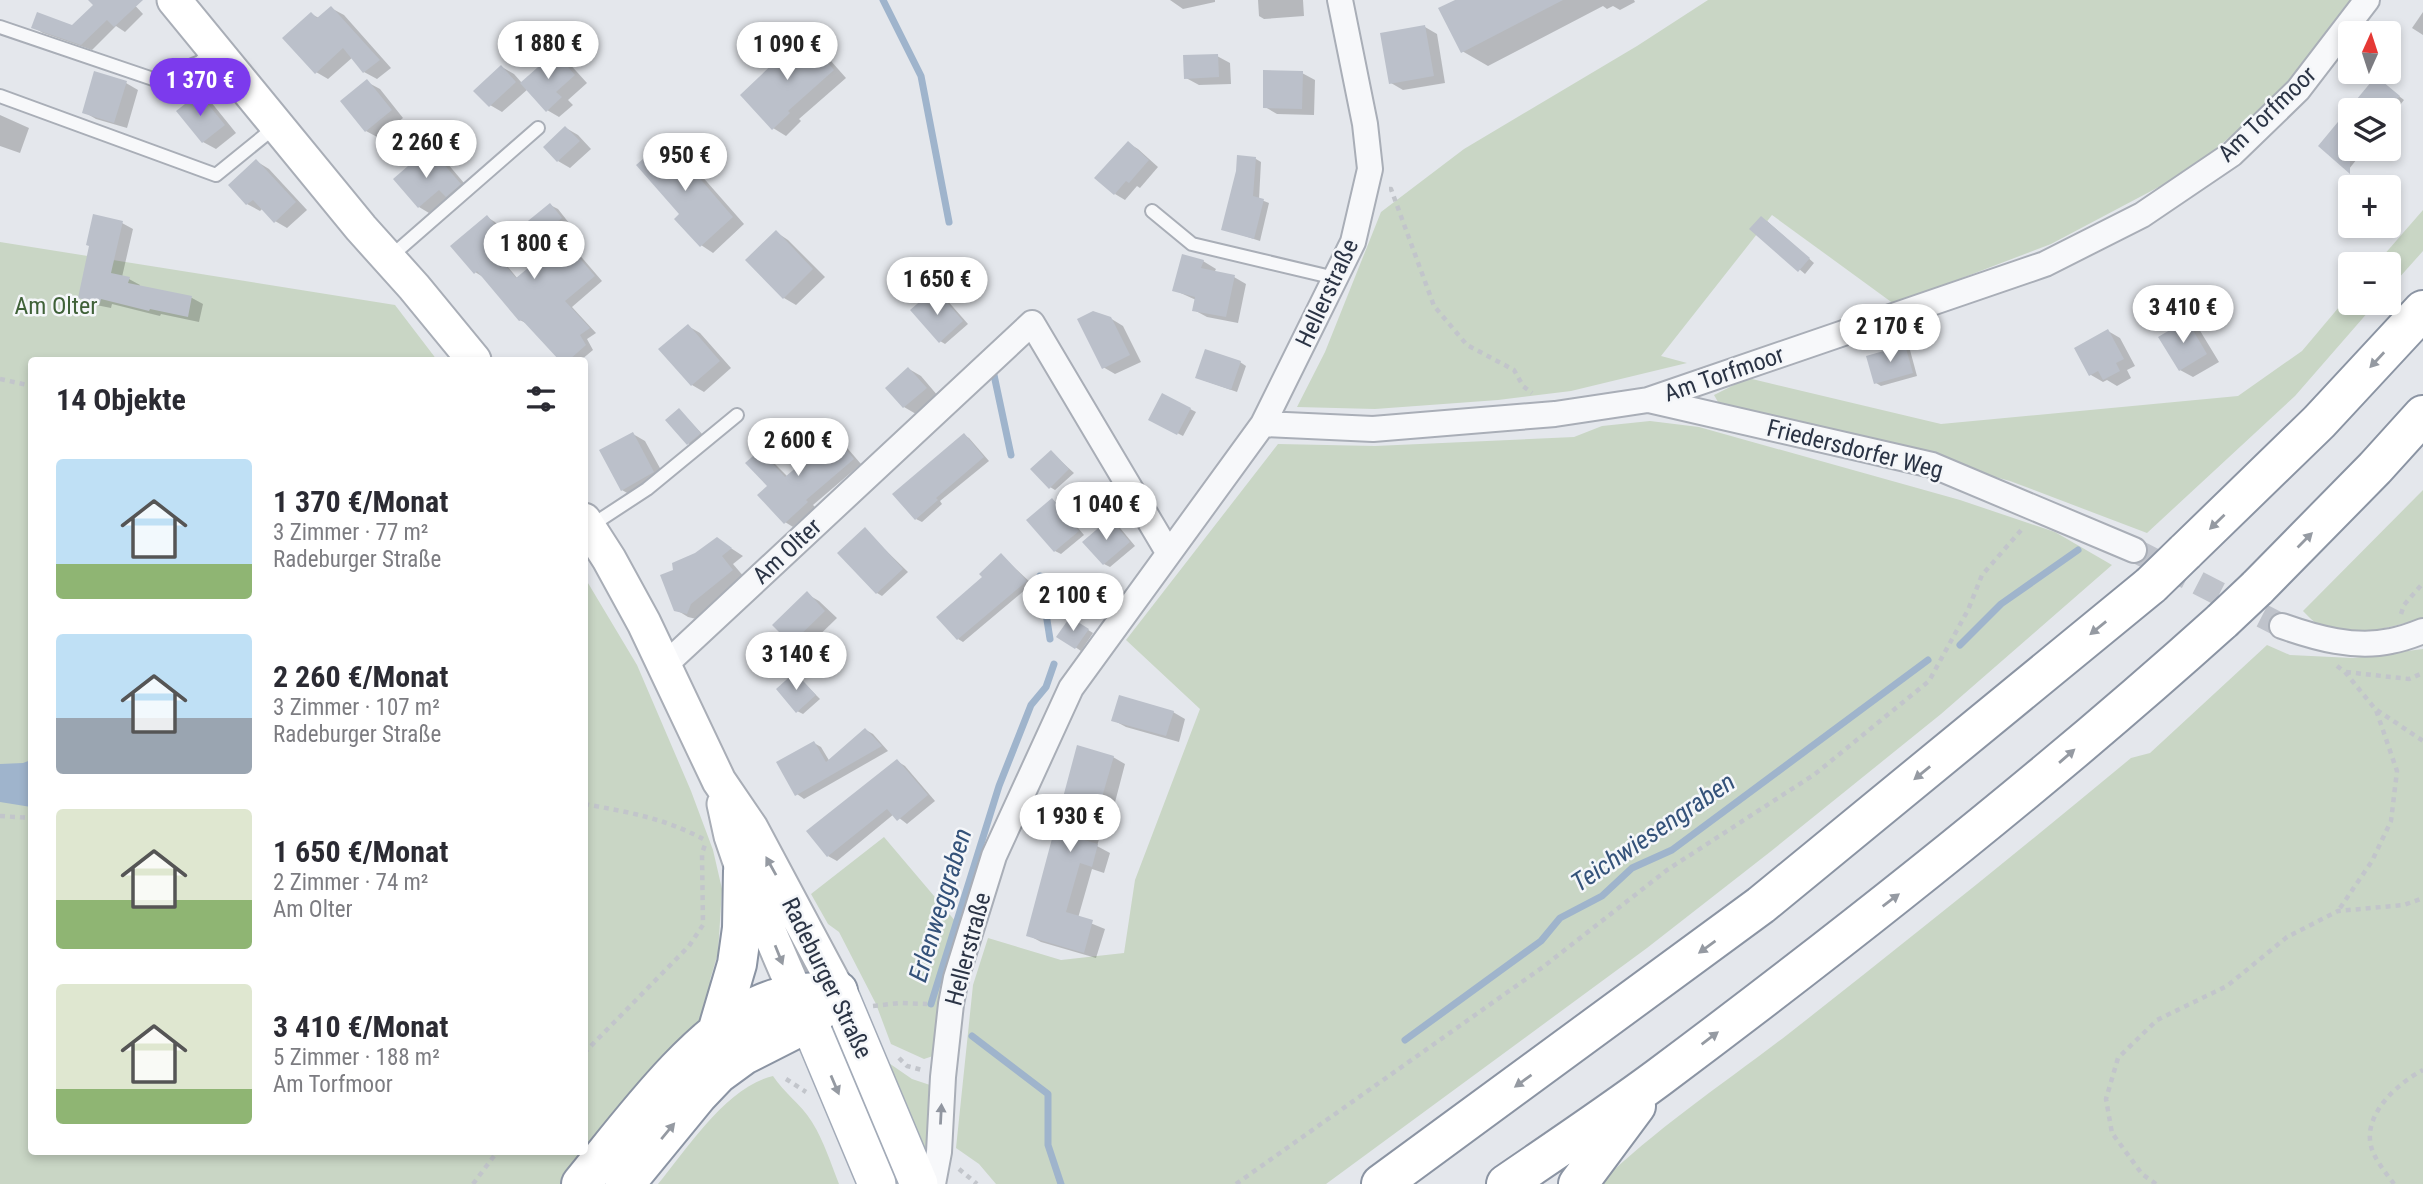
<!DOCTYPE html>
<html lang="de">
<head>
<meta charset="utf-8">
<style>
	:root { --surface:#fff; --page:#f2f2f3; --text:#2b2b33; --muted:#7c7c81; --accent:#7c3aed }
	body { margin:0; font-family:"Roboto Condensed",sans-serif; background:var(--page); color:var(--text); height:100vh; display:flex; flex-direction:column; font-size:26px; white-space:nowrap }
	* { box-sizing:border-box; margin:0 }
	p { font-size:23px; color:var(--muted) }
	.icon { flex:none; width:38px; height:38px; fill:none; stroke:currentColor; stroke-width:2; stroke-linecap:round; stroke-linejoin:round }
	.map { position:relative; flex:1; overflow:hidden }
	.drawer { position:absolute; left:28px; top:357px; width:560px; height:798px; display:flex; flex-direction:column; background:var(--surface); border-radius:7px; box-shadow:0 4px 10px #0003 }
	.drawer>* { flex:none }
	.needle { width:46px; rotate:3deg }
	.fabs { position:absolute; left:2338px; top:21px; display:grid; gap:14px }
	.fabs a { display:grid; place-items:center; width:63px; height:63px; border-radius:7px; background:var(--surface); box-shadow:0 4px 10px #0003; font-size:35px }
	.price { position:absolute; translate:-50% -60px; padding:0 16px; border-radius:24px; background:#fff; color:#222; font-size:23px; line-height:46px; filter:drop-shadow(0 2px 4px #0008) }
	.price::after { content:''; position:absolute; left:50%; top:42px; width:21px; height:16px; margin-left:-10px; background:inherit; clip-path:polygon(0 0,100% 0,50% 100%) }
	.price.on { background:var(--accent); color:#fff }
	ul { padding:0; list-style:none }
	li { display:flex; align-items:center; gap:21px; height:175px; padding:0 28px }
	li span { display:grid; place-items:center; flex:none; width:196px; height:140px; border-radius:7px; color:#555 }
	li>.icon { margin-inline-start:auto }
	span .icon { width:84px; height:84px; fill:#fffc; stroke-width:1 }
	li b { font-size:30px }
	h2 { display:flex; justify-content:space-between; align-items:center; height:84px; padding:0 28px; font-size:30px }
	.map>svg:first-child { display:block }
</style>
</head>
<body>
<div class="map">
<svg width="2423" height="1184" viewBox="0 0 2423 1184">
	<rect width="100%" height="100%" fill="#e4e7ec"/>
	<!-- green -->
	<path fill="#c9d6c5" d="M1708,0H2350L2274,100L2189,171L2051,244L1894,304L1772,215L1661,356L1687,363L1571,391L1498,400L1375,409L1297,407L1325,352L1381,212L1464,149L1637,46Z
		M2423,210V251L2389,289V264H2376Z
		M0,242L395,305L437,360H32V1152H584L585,578L637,665L691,791L713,850L722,889L718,953L710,980L717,985L707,1011L690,1033L565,1184H0Z
		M2350,294V303H2376L2295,396L2147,533L2010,481L1718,402L1714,395L1748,378L1941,424L2238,396L2302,351Z
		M1650,421L1699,427L1960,500L2055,532L2112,565L1941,714L1770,852L1647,948L1326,1184H996L979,1164L956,1148L973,985L988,938L1061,960L1124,953L1135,880L1200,709L1126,640L1278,444L1375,446L1574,437L1602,426Z
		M2423,490V618C2396,626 2357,637 2330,630C2318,627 2311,619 2303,611Z
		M2267,645L2290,655L2353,658L2423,649V1184H1599C1657,1128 1723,1084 1787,1035C1903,944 2018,852 2131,758L2150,753Z
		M884,837L962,929L936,1055L924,1059L891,1044L876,1004L839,932L828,924L811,894Z
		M883,1059L912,1079L933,1086L929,1150L924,1153Z
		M773,1076C784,1093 801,1104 812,1122C824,1141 831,1164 839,1184H658C687,1149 727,1086 773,1076Z"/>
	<!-- water -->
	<path fill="#9fb4cc" d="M31,760V807L0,802V764L23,763Z"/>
	<!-- shadow -->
	<path fill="#0003" d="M101,0H130L143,14L125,32L116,26L92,50L43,33L33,27H72Z
		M1170,0H1215V2L1183,9Z
		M1258,0H1303L1304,16L1264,19L1259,16Z
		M1459,0H1634L1635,2L1620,10L1613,6L1607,9L1603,6L1488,66L1462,51Z
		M331,8L344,15L391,68L377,79L364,72L353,57L328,79L316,72L311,14L319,18Z
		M2423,12V35L2412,28Z
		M1425,27L1437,34L1445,83L1403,90L1391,83Z
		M803,37L816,44L846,78L799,119L801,121L786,136L773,128Z
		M555,54L567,61L587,83L568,100L573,105L559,117L547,110L528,89L502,112L490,105L502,67L514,74L522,83Z
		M1217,56L1230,63L1231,84L1199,85L1186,78Z
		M1302,73L1315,80L1314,115L1277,114L1265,107Z
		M2376,78L2404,100L2389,119V110H2350V149H2365L2349,169L2320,146Z
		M367,82L380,89L403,118L379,138L366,131Z
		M126,83L138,90L127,128L96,119L84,112Z
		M199,95L211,102L236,133L216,149L203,142L179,111Z
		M0,115L29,128L20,153L0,146Z
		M566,128L578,135L591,149L570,168L558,161Z
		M666,141L678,149L744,224L713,253L701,245L682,214Z
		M1128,143L1138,149L1158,167L1140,188L1137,186L1125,200L1115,194Z
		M423,155L433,161L437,157L447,163L470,190L457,202L448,197L429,213L419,207Z
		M1239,157L1256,159L1261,162L1259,199L1269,203L1260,241L1223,229L1238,172Z
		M256,161L269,169L307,210L287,228L275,221L263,208L260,211L247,204Z
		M550,205L558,209L569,223L559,231L602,281L572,307L596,333L587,339L593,350L581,360H562L529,325L520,320L483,277L475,272L487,217L495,222L508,238L493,249L518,279L548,253Z
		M1767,221L1814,263L1805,274L1752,229Z
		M122,223L133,229L122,277L129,279L140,285L139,287L192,298L203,304L199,322L161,314L160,316L112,304L111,308L91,304L80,297Z
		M776,232L788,240L825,277L796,305L784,298Z
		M1203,261L1216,269L1214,273L1234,277L1246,284L1238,323L1207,317L1194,310L1196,300L1174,290Z
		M940,296L946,299L968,324L945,344L940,341L924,301L929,304Z
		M1110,318L1123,326L1141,362L1115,374L1103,367Z
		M2187,322L2199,329L2219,362L2193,377L2180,370Z
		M688,326L700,333L731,368L704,392L692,385Z
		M2108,331L2120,338L2135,366L2127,370L2131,378L2117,386L2107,380L2103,382L2091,375L2076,349Z
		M1905,347L1910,350L1917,376L1881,386L1876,383Z
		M1240,362L1246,366L1237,392L1203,380Z
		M909,369L921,376L938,396L916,414L904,407Z
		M1163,395L1196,412L1183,436L1150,419Z
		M679,410L705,437L694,447L688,443Z
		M633,434L645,441L666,479L634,497L622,490Z
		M964,435L969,438L989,461L940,501L942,504L922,522L916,519Z
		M834,437L842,442L861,464L813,505L815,507L793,527L785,522L769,486L760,452L768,457L788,477Z
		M1051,452L1074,473L1055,490L1050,487Z
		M1052,500L1057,503L1084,535L1061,554L1055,551Z
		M1110,520L1116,523L1135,546L1110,567L1104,564Z
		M865,530L908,572L882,596L877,593Z
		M717,539L743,556L733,564L745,578L704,611L700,620L688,617L675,609V571Z
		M1001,555L1032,584L963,642L958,639Z
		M807,594L819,601L837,618L804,650L792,643L775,625Z
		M1071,619L1093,633L1081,651L1059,636Z
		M795,674L820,699L803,714L797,711Z
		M1173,712L1185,719L1179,742L1126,727L1113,720Z
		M866,730L873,734L888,751L804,799L797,794L814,743L821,747L830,762Z
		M1113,757L1125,764L1113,810L1108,809L1097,846L1110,853L1104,873L1092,869L1078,918L1105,929L1096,958L1041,942L1028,935Z
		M897,761L905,766L935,801L907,824L894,814L837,861L828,856Z"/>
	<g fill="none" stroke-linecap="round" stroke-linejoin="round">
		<!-- stream -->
		<path stroke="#9fb4cc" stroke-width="7" d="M883,0L921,76L949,222
			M994,375L1011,455
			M1040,576L1050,639
			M1960,645L2001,604L2078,550
			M931,1004L999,786L1031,705L1046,687L1054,664
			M972,1036L1048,1094V1145L1061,1184
			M1405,1040L1541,941L1560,918L1602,896L1632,868L1672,850L1928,660"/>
	</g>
	<!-- building -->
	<path fill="#bbc0ca" d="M88,0H143L114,27L107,20L81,45L31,28L37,12L72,25L93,5Z
		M1455,0H1563L1461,53L1438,8Z
		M331,6L380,60L363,73L343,48L315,74L282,38L311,12L317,18Z
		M1425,25L1434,76L1389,84L1380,33Z
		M803,35L834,70L788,111L790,113L772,130L740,95Z
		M555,52L575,75L556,92L562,97L546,112L520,83Z
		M1218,54L1219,77L1184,79L1183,55Z
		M501,65L516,82L489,107L473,91Z
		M1263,70L1303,71L1302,109L1263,108Z
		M94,71L127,81L114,123L82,113Z
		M2376,76L2400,96L2388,110H2350V174L2318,146Z
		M367,79L392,110L365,132L340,101Z
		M199,93L225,125L202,143L176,111Z
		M565,126L580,141L557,162L543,147Z
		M666,139L733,217L700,247L674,219L679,214L636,165Z
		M1128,141L1149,160L1129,183L1126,181L1114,195L1094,178Z
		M423,153L430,161L436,155L461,184L446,197L439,190L418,208L393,179Z
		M1237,155L1256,157L1253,196L1264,199L1254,239L1221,230L1236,171Z
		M256,159L296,202L274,223L253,200L246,205L228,185Z
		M550,203L562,218L552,226L595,276L565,301L590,328L580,335L586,345L569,360H559L522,320L519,321L477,271L474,274L450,246L487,215L501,232L487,244L516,278L546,253L523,225Z
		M93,214L123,221L111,273L130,277L128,283L192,296L188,317L150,309L149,311L101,299L100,303L78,298L89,246L86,245Z
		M1761,216L1810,258L1798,272L1749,229Z
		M776,230L813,269L783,299L745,260Z
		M1182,254L1204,260L1201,268L1235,275L1226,317L1192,311L1195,297L1172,291Z
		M940,294L963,321L939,343L910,310L924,298L929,304Z
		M1093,311L1111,317L1130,355L1102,369L1077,319Z
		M2187,320L2207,354L2179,371L2158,337Z
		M688,324L720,361L691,386L658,349Z
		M2108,329L2124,359L2116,363L2120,371L2103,380L2098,371L2089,376L2074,348Z
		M1905,345L1913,373L1874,384L1866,356Z
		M1205,349L1241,361L1231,390L1195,378Z
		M908,367L927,388L903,408L885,388Z
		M1162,393L1191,408L1177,435L1148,420Z
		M679,408L701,433L687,445L665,420Z
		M633,432L654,472L621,491L599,450Z
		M964,433L984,457L936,498L938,500L915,520L892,494Z
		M834,435L854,459L806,500L808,502L784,524L757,495L767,486L745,463L760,450L785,477Z
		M1051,450L1069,469L1049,489L1030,469Z
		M1052,498L1079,531L1054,552L1026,520Z
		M1110,518L1130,542L1103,565L1082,542Z
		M865,527L903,569L876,594L837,553Z
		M717,537L732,548L722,556L733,570L691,604L687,614L674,611L660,575L673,570L672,563L695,553Z
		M1001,553L1027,581L957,640L936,617L982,577L979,574Z
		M807,591L825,611L791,644L772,625Z
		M1070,617L1089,629L1075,649L1056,637Z
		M795,672L816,695L796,713L776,689Z
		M1119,695L1174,711L1166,736L1111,721Z
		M865,728L882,746L795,796L776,762L814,741L826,762Z
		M1077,745L1114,756L1100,804L1095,803L1084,840L1098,844L1092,867L1080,863L1066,912L1093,920L1084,953L1026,936Z
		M897,759L928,795L897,821L887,809L827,857L806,831Z"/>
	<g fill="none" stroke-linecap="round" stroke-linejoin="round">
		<!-- minor-tunnel -->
		<path stroke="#bfc3cb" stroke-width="24" stroke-dasharray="24 12" stroke-linecap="butt" d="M2134,550L2282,626"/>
		<defs>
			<path id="service" d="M0,27L156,80L200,62L214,48
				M0,96L216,175L275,127
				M1152,211L1192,244L1335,278
				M389,258L538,128
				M589,527L647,489L737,415"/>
			<path id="minor" d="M1649,400L1932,465L2134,550
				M1263,424L1373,429L1555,414L1648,400L2045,264L2142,215L2232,154L2298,90L2367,0
				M2282,626C2316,638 2355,649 2391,641C2402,639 2413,635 2423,631
				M665,665L1032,323L1168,552
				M933,1184L939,1152L943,1077L951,1004L956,978L994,856L1071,688L1263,424L1353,242L1370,169L1365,124L1340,0"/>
			<path id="secondary" d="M174,0L361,228L414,287L474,360
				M584,520L609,559L644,623L719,781L751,828L838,991
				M724,804L731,836L743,871L806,1017"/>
			<path id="primary" d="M838,991L919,1184
				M809,1022L877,1184"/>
			<path id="motorway" d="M2185,552L2319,422L2423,310
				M2257,588L2375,468L2423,415
				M717,1032L737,964L742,928L743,871
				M581,1184C627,1128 694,1035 759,1005C784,993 811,992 838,991
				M625,1184L698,1095L718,1074L744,1055L809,1022L838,991
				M1381,1184L1761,905L2151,585
				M1506,1184C1557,1149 1608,1115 1658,1078C1852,933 2042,783 2222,621
				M1578,1184L1636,1106"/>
		</defs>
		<!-- service casing -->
		<use href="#service" stroke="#a9aeb7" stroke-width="16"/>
		<!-- minor casing -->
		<use href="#minor" stroke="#a9aeb7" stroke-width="28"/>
		<!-- secondary casing -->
		<use href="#secondary" stroke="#a9aeb7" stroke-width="37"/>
		<!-- primary casing -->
		<use href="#primary" stroke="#a3abb8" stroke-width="40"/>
		<!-- motorway casing -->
		<use href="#motorway" stroke="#8b94a3" stroke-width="42"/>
		<!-- path -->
		<path stroke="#c2c5cb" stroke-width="4.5" stroke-dasharray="5 5" stroke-linecap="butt" d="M1389,189H1391L1434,306L1467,345L1514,370L1523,386L1532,393
			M0,379L32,386
			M2401,614L2404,605L2423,583
			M2337,666L2345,672L2376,710L2397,771L2391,821L2372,861L2338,911
			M2346,672L2409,679L2423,673
			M2377,710L2423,741
			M584,804C628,812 664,818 703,839
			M0,816L32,818
			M873,1006L900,1003L927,1004
			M584,1053L689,946L703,925L702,853L705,845
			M899,1058L907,1066L922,1070
			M786,1079L806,1092
			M959,1169L977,1184
			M473,1184L497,1152
			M1236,1184L1543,967L1667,870L1815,774L1929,681L1968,610L1982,575L2023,528
			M2156,1184L2142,1174L2112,1133L2106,1099L2118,1058L2157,1020L2227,986L2287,937L2338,911L2404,905L2423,898
			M2394,1184C2386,1173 2374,1159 2371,1146C2363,1114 2398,1083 2423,1070"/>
		<!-- service -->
		<use href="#service" stroke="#f7f8fa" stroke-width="12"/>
		<!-- minor -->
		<use href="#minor" stroke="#f7f8fa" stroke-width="24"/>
		<!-- secondary -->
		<use href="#secondary" stroke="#fff" stroke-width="33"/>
		<!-- primary -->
		<use href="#primary" stroke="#fff" stroke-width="37"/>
		<!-- motorway -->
		<use href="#motorway" stroke="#fff" stroke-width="38"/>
		<defs>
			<path id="motorway-bridge" d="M2151,585L2185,552
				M2222,621L2257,588"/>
		</defs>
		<!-- motorway-bridge casing -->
		<use href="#motorway-bridge" stroke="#8b94a3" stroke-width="42" stroke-linecap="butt"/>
		<!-- motorway-bridge -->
		<use href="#motorway-bridge" stroke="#fff" stroke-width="38"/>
	</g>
	<!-- one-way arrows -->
	<defs><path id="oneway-solid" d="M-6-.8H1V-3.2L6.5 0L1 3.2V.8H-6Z" transform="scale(1.75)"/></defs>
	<g fill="#959aa2">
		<use href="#oneway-solid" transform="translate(2377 360) rotate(133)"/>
		<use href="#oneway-solid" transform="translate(2217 522) rotate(136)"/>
		<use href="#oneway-solid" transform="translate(2305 540) rotate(-45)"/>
		<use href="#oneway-solid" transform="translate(2098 628) rotate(141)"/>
		<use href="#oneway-solid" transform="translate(2067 756) rotate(-41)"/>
		<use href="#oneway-solid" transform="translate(1922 773) rotate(141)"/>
		<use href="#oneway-solid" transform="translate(771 866) rotate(-119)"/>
		<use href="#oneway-solid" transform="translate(1891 900) rotate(-37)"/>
		<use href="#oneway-solid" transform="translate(1707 947) rotate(144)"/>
		<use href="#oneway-solid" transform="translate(779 955) rotate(68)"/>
		<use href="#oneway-solid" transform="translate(1710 1038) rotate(-37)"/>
		<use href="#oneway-solid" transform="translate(1523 1081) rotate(144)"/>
		<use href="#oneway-solid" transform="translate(835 1085) rotate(67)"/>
		<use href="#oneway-solid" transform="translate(668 1131) rotate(-50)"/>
	</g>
	<use fill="#9196a0" href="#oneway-solid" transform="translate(941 1114) rotate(-87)"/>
	<g text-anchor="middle" stroke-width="5" stroke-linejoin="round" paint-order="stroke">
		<!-- street labels -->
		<g font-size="24" fill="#2b3445" stroke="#f4f6f9">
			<text transform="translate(2267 114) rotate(-44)" y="8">Am Torfmoor</text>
			<text transform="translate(1327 293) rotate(-65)" y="8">Hellerstraße</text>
			<text transform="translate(1724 374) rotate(-19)" y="8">Am Torfmoor</text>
			<text transform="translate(1855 449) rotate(14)" y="8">Friedersdorfer Weg</text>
			<text transform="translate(787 551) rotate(-43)" y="8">Am Olter</text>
			<text transform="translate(968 949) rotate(-75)" y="8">Hellerstraße</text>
			<text transform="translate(827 978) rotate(64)" y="8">Radeburger Straße</text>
		</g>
		<!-- park labels -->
		<g font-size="24" fill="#3f6138" stroke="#f4f6f9">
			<text x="56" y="314">Am Olter</text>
		</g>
		<!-- water labels -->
		<g font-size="26" font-style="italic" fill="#34527a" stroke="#f4f6f9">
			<text transform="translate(1653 832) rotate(-34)" y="9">Teichwiesengraben</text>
			<text transform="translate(940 905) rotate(-73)" y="9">Erlenweggraben</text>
		</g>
	</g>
</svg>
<div class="fabs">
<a><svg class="needle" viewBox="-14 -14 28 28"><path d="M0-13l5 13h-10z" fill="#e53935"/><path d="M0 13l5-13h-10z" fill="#7c7c81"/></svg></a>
<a><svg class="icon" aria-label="layers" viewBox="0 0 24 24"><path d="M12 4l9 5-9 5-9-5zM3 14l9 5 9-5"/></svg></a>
<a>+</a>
<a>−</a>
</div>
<b class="price" style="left:548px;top:81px">1 880 €</b>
<b class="price" style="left:787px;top:82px">1 090 €</b>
<b class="price on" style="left:200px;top:118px">1 370 €</b>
<b class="price" style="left:426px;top:180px">2 260 €</b>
<b class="price" style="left:685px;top:193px">950 €</b>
<b class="price" style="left:534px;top:281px">1 800 €</b>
<b class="price" style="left:937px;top:317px">1 650 €</b>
<b class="price" style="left:2183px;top:345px">3 410 €</b>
<b class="price" style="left:1890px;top:364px">2 170 €</b>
<b class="price" style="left:798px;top:478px">2 600 €</b>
<b class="price" style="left:1106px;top:542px">1 040 €</b>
<b class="price" style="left:1073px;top:633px">2 100 €</b>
<b class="price" style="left:796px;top:692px">3 140 €</b>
<b class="price" style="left:1070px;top:854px">1 930 €</b>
<section class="drawer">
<h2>14 Objekte<svg class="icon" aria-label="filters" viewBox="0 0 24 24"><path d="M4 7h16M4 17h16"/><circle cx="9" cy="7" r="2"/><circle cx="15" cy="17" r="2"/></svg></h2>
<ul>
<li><span style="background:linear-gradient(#bfe0f5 75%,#8fb573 0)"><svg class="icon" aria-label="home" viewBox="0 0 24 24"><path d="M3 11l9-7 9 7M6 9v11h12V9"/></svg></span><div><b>1 370 €/Monat</b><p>3 Zimmer · 77 m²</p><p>Radeburger Straße</p></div></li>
<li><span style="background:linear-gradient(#bfe0f5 60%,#9aa5b1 0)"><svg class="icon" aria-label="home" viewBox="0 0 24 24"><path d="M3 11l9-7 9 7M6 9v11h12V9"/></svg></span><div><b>2 260 €/Monat</b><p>3 Zimmer · 107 m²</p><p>Radeburger Straße</p></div></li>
<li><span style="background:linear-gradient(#dfe7d0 65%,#8fb573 0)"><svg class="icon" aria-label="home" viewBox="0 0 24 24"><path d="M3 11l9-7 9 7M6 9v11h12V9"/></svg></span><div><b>1 650 €/Monat</b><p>2 Zimmer · 74 m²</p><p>Am Olter</p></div></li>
<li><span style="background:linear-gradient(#dfe7d0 75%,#8fb573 0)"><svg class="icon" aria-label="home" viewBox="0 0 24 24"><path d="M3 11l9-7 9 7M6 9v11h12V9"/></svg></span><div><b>3 410 €/Monat</b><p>5 Zimmer · 188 m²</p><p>Am Torfmoor</p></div></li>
</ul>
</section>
</div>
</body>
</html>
